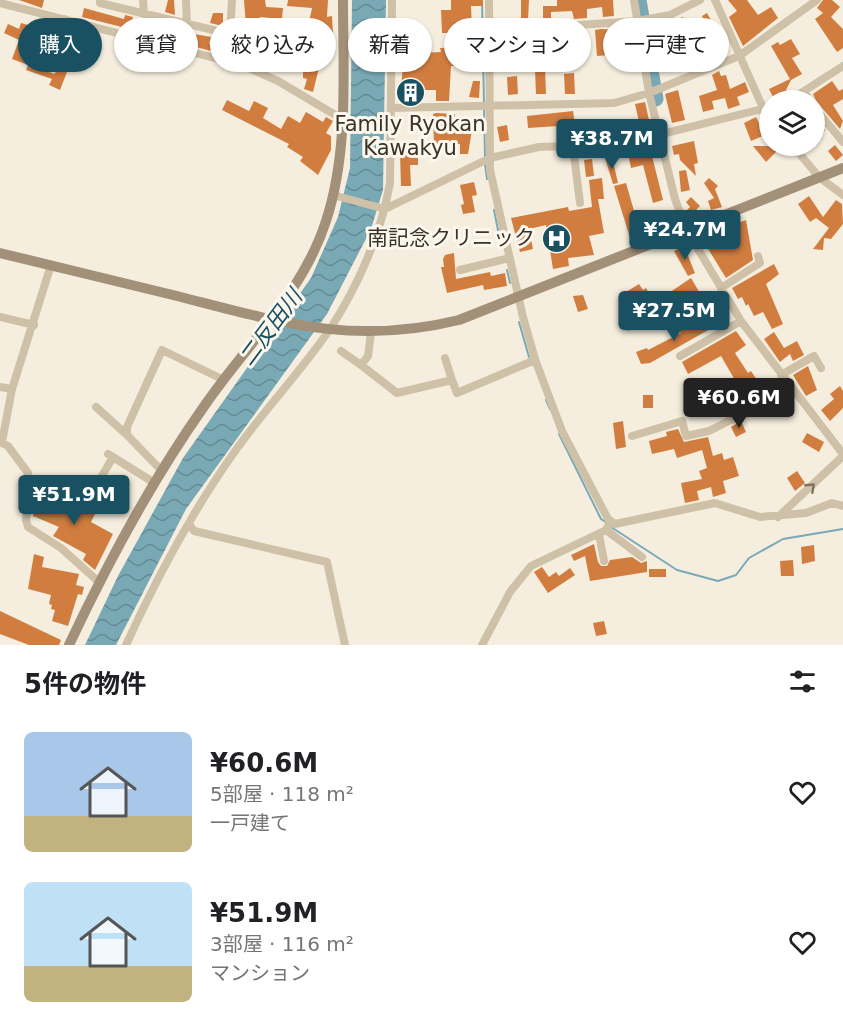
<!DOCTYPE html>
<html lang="ja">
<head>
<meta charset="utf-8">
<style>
	:root { --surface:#fff; --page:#f2f2f2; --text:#202124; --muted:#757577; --accent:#1a5162 }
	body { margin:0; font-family:"DejaVu Sans","Noto Sans JP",sans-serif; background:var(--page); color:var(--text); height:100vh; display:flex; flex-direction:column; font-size:22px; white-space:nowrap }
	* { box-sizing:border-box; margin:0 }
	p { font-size:20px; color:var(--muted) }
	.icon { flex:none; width:33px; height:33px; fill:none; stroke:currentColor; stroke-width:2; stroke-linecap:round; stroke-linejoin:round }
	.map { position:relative; height:645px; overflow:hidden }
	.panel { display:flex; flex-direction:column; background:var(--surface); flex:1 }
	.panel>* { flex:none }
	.banner { position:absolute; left:18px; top:18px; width:807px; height:54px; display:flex; gap:12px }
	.fabs { position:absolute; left:759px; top:90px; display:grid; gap:12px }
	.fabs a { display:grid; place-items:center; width:66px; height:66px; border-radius:50%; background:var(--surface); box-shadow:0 2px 4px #0004; font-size:30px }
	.price { position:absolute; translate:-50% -51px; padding:0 14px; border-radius:6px; background:var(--accent); color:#fff; font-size:20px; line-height:39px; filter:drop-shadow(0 2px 3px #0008) }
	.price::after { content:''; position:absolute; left:50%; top:36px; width:18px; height:14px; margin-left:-9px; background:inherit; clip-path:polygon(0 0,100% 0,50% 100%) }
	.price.on { background:#222; color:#fff }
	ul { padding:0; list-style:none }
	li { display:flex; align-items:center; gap:18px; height:150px; padding:0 24px }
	li span { display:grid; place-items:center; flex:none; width:168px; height:120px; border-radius:9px; color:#555 }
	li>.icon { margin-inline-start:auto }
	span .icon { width:72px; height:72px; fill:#fffc; stroke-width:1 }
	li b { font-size:26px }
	h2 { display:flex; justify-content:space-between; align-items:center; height:72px; padding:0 24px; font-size:26px }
	.tag { padding:0 21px; border-radius:27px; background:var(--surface); box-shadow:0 2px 4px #0004; font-size:21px; line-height:54px }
	.tag.on { background:var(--accent); color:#fff }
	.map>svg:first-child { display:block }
</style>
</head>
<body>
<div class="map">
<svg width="843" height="645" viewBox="0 0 843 645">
	<defs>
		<pattern id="water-waves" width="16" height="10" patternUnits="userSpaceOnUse" patternTransform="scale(1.5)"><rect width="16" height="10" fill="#7aa9b6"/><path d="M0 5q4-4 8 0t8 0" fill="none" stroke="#658a94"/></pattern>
	</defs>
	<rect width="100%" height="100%" fill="#f5eede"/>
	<!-- water -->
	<path fill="url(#water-waves)" d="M352,0H386L383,190L371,229L327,314L186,509L116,645H85L118,576L183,458L311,278L338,217L350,168Z"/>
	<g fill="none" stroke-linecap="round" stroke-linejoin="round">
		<!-- stream -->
		<path stroke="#7aa9b6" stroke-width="2" d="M482,0L485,158
			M485,164L487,179
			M494,210L500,240
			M507,270L510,283
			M519,322L529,357
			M546,400L550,409
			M559,434L601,519L607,523
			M611,527L677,570L718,581L736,575L749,558L783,539L843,529"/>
		<!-- river -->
		<path stroke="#7aa9b6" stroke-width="15" d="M639,0L656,99"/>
	</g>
	<!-- building -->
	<path fill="#d27d40" d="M19,0H44L42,8Z
		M168,0H174L175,15L165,12Z
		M244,0H265L266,7L283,8L282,19L260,17L261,35L291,40L293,29L307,32L312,8L287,6L288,0H328L327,17L332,16L333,34L324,65L320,64L313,92L304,89L307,79L303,78V67L286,64L289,48L275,46L273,69L260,67L262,58L228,54L231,44L242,47L246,27Z
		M451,0H483V6H471L472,30H480V44L462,45L461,33H442L441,10H451Z
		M521,0H529L528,20H521Z
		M557,0H613L614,16L603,17L602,7L587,9V18L574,19L572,11L551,12V21H543V6H557Z
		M728,0H747L758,15L771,7L778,18L743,46L729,17L737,11Z
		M823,0H832L840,7L831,17L843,29V48L837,52L815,19L823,13L817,8Z
		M84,8L124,19L125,15L133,17L130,29L82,17Z
		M213,13H223V26L210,23Z
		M707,13L719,35L711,39L702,16Z
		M683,17L694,38L690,40L695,52L719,43L724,55L716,59L715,56L692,67L673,21Z
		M39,21L48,24L40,53L35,51L32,64L54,74L58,70L65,42L77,46L60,90L49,85L52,79L26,70L28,65L12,59L19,40L4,33L8,24L19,29L21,23L38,28Z
		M146,21L152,22L154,26L183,34V32L211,37L209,44L216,46L215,52L143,33Z
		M601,29L626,30L627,46L635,45L636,53L597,56L595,30Z
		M573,31L575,61H558L559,66L545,67L546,94H536L535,70L531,71L530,60H535L534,40L542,39L543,52L565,51V32Z
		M791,39L800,54L792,58L802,74L791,80L786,90L788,93L774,99L769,89L790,79L771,46L778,42L780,45Z
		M519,41L520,52L508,53L509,71H498L496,55H501V42Z
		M466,47V66H451L449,101H436V90H416V101L400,102L403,64H420L419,53L441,52L440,48Z
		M719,71L721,76L726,75L730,89L745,82L749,92L737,97L740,105L728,109L725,98L712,101L714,109L703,112L699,96L717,90L712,75Z
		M574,73L575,94H565L564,74Z
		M517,76L518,94L508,95L507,77Z
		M473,81H480L479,98L469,97Z
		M832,81L839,91L843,89V99L833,105L843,121L840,129L816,101L813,94Z
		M678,90L685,120L672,123L665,94Z
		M227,100L249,111L254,101L268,108L263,118L281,129L288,116L300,123L306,112L323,122L326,117L333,121L326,133L331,136V150L318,175L300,161L303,157L287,147L289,144L222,110Z
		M645,102L651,129L641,131L635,104Z
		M573,111L575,125L528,128L527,116Z
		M436,113L455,114V131L472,130L468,154H460V144H434L433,114Z
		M756,117L765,135L751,141L744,123Z
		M814,117L825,130L814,139Z
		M507,125L509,140L500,142L497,127Z
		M583,129V139L571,140V130Z
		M694,141L698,163L694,164L696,176L680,160L679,154L674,155L672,146Z
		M835,145L843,155L836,161L828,151Z
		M753,146H782L766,162Z
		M650,148L663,200L653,203L643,165L631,168L629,158L642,155L641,149Z
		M400,154H418V165H410L411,186H401Z
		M612,157L618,183L613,184L605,158Z
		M592,159L594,176L586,177L584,160Z
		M686,170L690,190L681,192L679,171Z
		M602,178L604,199H598L604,233L589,236L594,255L568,258L569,266L553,269L546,225L529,229L533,249L520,252L511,218L568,207L569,211L592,207L589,180Z
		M709,178L718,186L715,189L722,207L711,210L708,201L714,198L704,183Z
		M474,182L477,195L472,196L475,212L463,214L461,205L464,204L460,185Z
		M626,183L641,235L630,238L614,186Z
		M809,196L823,217L836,200L842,204L843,224L831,239L824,238L823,250L813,249L829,228L816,218L810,222L798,204Z
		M691,197L700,206L691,215L686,211L690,207L686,202Z
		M746,220L753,260L726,278L699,234L710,229L714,235L727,228L729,232L740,227L738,223Z
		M684,246L695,273L688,276L674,251Z
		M454,253L456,279L490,272L491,276L505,273L507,286L484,290L483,285L447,293L441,267H444L443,259L445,255Z
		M774,264L779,274L766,284L783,324L772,329L763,312L754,316L748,304L746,306L742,297L738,299L732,288Z
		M691,278L701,295L663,318L661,315L628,331L622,320L638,312L626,292L639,284L643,290L646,288L654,303Z
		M583,295L588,309L578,312L573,296Z
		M702,317L710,329L650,363L641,364L636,352L647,348L648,350L681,333L679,330Z
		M736,331L746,345L735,353L748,373L751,371L759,383L743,394L721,356L688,374L682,362Z
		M774,332L784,348L797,341L804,355L793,361L790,354L780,362L764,339Z
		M808,366L817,390L806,396L793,375Z
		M840,386L843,391V408L830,421L821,410L834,399L830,394Z
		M643,395H653V408H643Z
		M623,421L626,447L616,449L613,423Z
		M741,421L746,432L736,437L731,427Z
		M678,429L684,442L708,437L713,456L722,453L724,460L733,457L739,476L723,481L726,493L713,497L711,487L697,491L699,500L685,503L681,483L702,479L699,471L707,468L702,450L677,458L674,449L652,454L649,441L667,436L666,432Z
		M807,433L824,442L819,452L802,442Z
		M797,471L805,483L795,491L787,478Z
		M39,490L63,507L68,498L71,497L97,510L91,522L113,534L95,570L83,560L86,554L53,536L59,527L33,516L35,498Z
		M594,544L598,562L601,566H607L610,560L632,557L641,563L647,561V572L590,581L585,556L574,561L571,555Z
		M814,545L815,561L802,564L801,547Z
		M34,554L44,557L42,567L79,574L76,585L84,587L82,595L78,594L68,626L52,621L55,610L51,609L52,605L49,604L51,595L28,589Z
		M793,560L794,576H781L780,561Z
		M542,567L549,577L556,572L559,576L570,568L575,575L548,593L534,572Z
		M649,569H666V577H649Z
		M0,611L61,640L59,645H29L0,634Z
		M604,621L607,634L596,636L593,623Z"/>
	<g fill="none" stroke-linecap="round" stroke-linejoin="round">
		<!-- street -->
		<path stroke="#cfc1a8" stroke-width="8" d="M100,0V3L230,34L232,0
			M143,0L144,14
			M186,0L187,25
			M489,0L490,170L523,317L536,362L562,431L608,519L615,524L715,503L760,517L806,513L832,503L843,506
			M634,0L649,93L675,199L686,229L741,321L843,454
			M715,0L763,108L770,117
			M0,3L242,65L278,81L342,119
			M489,31L638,21L670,15L700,0
			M52,68L65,19
			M804,93L810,100
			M790,100L843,66
			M814,107L843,142
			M391,108L614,103L649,93L739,56L817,0
			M793,146L819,177L843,195
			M573,147L580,203
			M333,195L385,209
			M385,209L490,158L539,147L622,144L770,107
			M460,270L510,258
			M721,288L760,263L758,256
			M0,317L34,325
			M341,351L361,365L368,356L371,333
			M680,356L741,321
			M361,365L397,393L452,380L445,358
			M781,375L814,356L821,368
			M452,380L457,393L535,360
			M0,387L12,389
			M96,407L127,435
			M632,436L682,421L686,436L709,431L792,389
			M0,442L8,446L28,473L30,486L26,520L28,527L61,548L100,583
			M2,442L12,389L51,265
			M108,454L153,482
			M161,470L127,435V427L162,350L224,380
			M96,486L113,457
			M778,517L843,456
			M189,524L194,531L327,562L345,645
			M606,530L642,557
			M599,534L604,561
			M126,645C157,577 194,508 238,447C267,407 302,370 330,329C358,286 381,234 390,183L392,0
			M482,645L510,592L531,566L606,530L611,521"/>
		<!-- secondary -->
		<path stroke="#a39079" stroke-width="10" d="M0,253C59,267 118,282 177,296C279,322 353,346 459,320L843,168
			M69,645C108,562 152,480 205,405C247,344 303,293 326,221C349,151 343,72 343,0"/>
	</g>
	<!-- one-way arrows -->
	<defs><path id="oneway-chevron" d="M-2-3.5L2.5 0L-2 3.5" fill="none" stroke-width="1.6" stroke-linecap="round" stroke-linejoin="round" transform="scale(1.5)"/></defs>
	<use stroke="#7e7262" href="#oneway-chevron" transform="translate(811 487) rotate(-43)"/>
	<!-- icons -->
	<defs>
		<symbol id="building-disc" viewBox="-11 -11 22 22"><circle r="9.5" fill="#1a5162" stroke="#fcf7ec"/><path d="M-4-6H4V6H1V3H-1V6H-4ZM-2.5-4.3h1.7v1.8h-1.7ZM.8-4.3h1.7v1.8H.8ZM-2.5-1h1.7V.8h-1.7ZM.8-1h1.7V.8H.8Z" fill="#fff"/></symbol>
		<symbol id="hospital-disc" viewBox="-11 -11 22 22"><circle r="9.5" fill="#1a5162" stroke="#fcf7ec"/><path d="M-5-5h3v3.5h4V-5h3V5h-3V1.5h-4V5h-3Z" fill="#fff"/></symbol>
	</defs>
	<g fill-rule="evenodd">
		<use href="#building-disc" x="394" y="76" width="33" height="33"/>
		<use href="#hospital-disc" x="540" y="222" width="33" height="33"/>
	</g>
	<g text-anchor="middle" stroke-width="6" stroke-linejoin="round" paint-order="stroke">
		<!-- poi labels -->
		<g font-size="21" fill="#3b3229" stroke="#fcf7ec">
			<text x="410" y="131">Family Ryokan<tspan x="410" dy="24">Kawakyu</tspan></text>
			<text x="535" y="245" text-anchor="end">南記念クリニック</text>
		</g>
		<!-- water labels -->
		<g font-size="22" font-style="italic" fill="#1a5162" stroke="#fcf7ec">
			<text transform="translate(270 327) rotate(-53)" y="8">二反田川</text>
		</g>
	</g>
</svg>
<div class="fabs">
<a><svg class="icon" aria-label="layers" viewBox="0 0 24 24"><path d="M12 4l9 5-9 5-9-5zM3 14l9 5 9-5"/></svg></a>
</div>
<b class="price" style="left:612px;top:170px">¥38.7M</b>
<b class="price" style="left:685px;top:261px">¥24.7M</b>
<b class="price" style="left:674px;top:342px">¥27.5M</b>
<b class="price on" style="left:739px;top:429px">¥60.6M</b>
<b class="price" style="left:74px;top:526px">¥51.9M</b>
<div class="banner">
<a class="tag on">購入</a>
<a class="tag">賃貸</a>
<a class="tag">絞り込み</a>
<a class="tag">新着</a>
<a class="tag">マンション</a>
<a class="tag">一戸建て</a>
</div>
</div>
<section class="panel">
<h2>5件の物件<svg class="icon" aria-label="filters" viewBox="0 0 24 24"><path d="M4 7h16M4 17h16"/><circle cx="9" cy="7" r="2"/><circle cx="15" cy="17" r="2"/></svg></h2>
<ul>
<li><span style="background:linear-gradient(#a9c7e8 70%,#c2b280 0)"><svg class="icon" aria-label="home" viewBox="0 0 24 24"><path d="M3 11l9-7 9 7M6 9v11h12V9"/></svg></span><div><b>¥60.6M</b><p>5部屋 · 118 m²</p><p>一戸建て</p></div><svg class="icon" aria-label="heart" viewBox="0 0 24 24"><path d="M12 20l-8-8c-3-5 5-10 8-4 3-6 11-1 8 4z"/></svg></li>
<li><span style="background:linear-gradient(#bfe0f5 70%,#c2b280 0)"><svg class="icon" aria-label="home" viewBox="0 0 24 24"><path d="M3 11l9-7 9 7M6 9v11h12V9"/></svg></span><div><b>¥51.9M</b><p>3部屋 · 116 m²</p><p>マンション</p></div><svg class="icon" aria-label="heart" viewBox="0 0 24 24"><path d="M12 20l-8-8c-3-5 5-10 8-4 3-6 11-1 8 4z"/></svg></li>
</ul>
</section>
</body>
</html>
